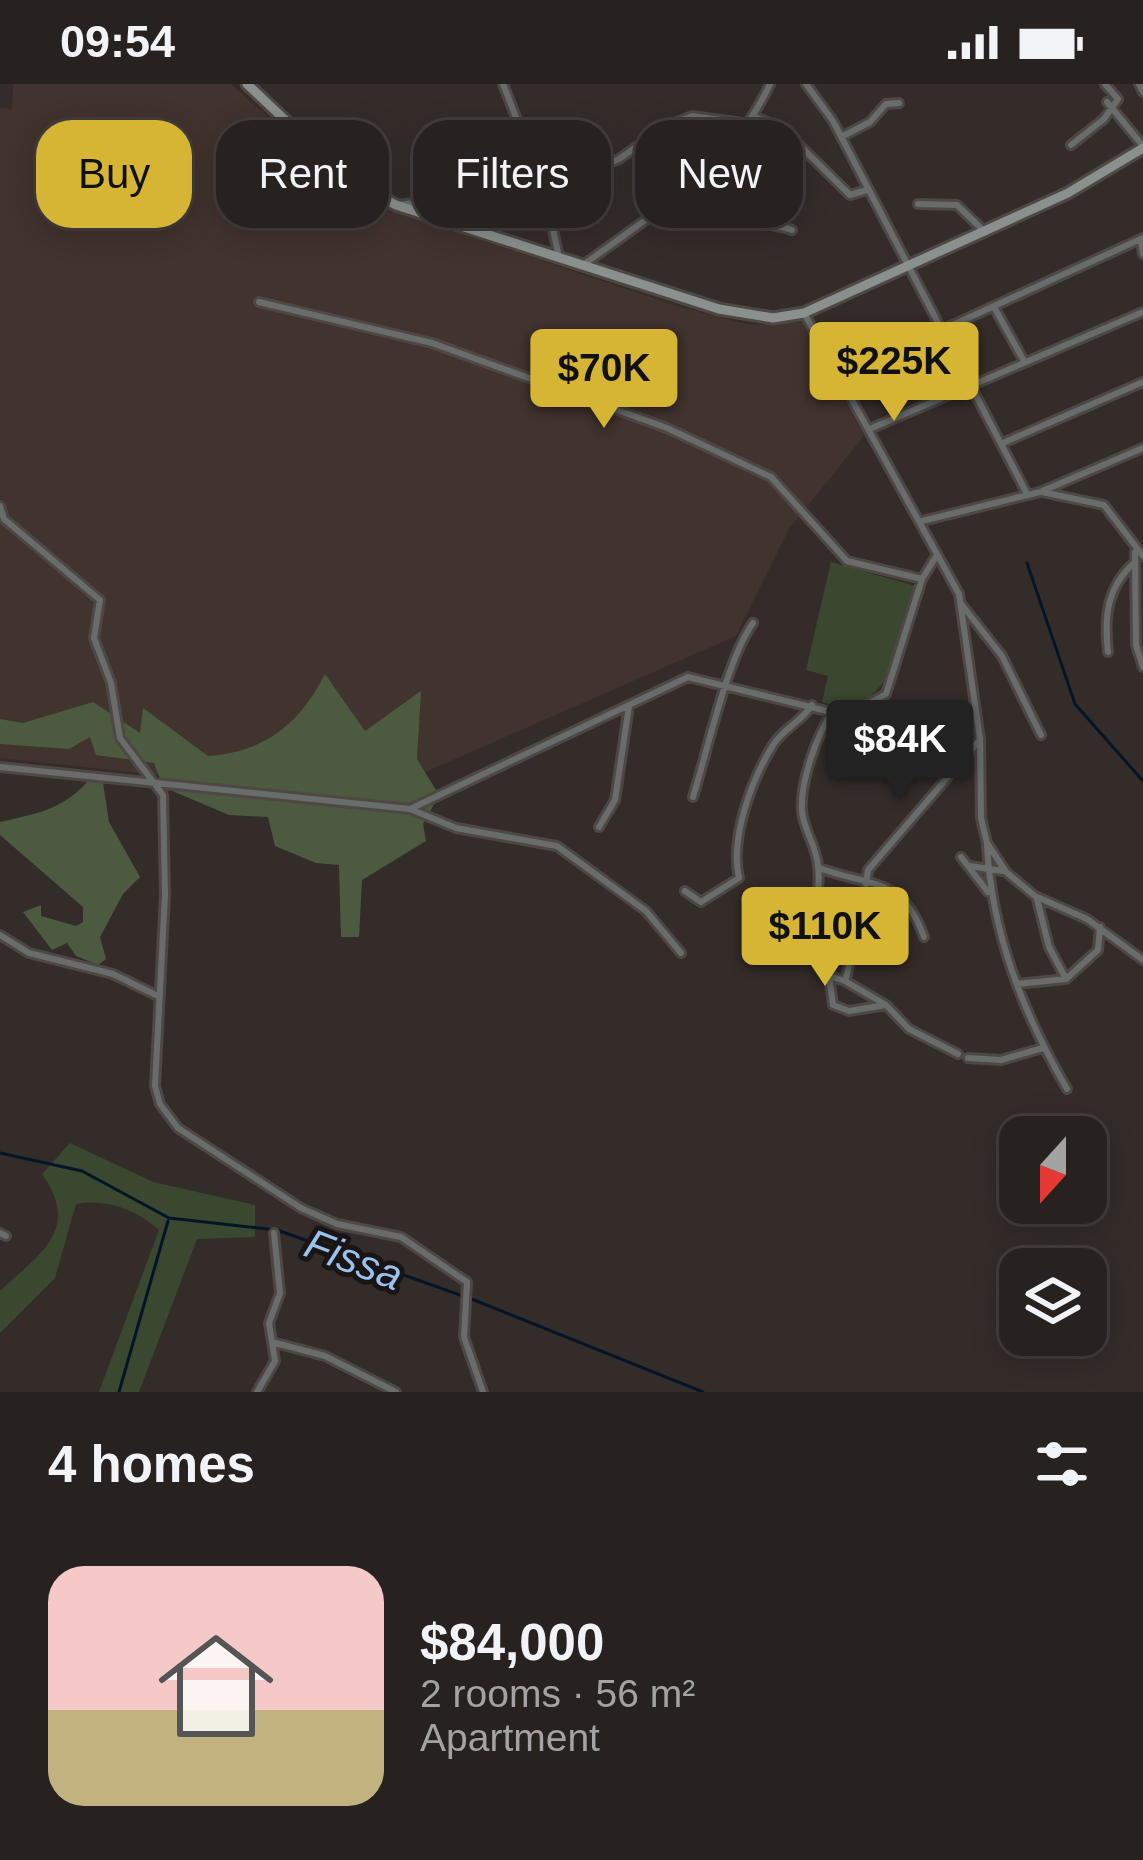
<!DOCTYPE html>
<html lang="en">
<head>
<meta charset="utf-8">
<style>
	:root { --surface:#27211f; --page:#2f2928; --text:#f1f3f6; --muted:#a4a3a4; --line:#433e3d; --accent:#d6b534 }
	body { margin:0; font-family:Arial,sans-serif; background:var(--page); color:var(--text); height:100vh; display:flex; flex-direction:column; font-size:45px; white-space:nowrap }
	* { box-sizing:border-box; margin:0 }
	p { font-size:39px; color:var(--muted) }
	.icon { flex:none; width:66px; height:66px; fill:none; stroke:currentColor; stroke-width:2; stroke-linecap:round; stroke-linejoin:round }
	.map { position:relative; height:1308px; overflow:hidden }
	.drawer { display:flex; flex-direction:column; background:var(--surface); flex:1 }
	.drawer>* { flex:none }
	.banner { position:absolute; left:36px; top:36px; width:1071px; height:108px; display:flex; gap:24px }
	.needle { width:78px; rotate:201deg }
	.fabs { position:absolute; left:999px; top:1032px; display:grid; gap:24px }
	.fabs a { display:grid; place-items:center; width:108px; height:108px; border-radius:24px; background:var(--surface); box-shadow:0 6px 30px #0003,0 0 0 3px var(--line); font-size:60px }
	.price { position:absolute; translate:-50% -102px; padding:0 27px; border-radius:12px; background:var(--accent); color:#111; font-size:39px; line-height:78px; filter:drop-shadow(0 3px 6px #0008) }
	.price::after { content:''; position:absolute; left:50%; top:72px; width:36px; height:27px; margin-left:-18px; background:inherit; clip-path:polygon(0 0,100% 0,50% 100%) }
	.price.on { background:#222; color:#fff }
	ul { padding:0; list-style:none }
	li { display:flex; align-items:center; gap:36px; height:300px; padding:0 48px }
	li span { display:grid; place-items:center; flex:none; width:336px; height:240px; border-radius:36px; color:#555 }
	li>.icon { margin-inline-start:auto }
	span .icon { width:144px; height:144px; fill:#fffc; stroke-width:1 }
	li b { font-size:51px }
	h2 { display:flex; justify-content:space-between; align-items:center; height:144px; padding:0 48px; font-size:51px }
	.chip { padding:0 42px; border-radius:36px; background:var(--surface); box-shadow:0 6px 30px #0003,0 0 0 3px var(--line); font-size:42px; line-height:108px }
	.chip.on { background:var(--accent); color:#111 }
	.status { display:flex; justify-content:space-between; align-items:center; height:84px; padding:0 60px; background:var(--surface); direction:ltr }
	.status svg { height:33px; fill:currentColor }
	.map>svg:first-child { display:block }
</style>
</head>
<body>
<div class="status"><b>09:54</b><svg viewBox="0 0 49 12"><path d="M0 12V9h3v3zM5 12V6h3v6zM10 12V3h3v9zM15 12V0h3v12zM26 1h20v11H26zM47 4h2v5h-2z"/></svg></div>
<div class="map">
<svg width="1143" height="1308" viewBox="0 0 1143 1308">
	<rect width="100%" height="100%" fill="#342c29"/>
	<!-- built -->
	<path fill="#41332d" d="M13,0H231L368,119L684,224L751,241L802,238L864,352L789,445L736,552L398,700L196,695L0,674V24L12,25Z"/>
	<!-- green -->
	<path fill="#3a482f" d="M831,478L916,502C902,554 901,598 851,626L822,618L828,592L806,586Z
		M70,1059L153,1098L255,1121V1153L197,1155L139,1308H99L159,1146C137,1126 106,1114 76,1120L55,1194L0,1249V1207C39,1170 82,1147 42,1090Z"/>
	<!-- forest -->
	<path fill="#4c5b40" d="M325,590L365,647L421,607L417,675L439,711L423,740L426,757L362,796L359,853H341L339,781L316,779L275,762L268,733L229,731L163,703L154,679L96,671L90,653L69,665L0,660V635L23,639L93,618L140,649L143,624L208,672C264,668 299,641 325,590Z
		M88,697L103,699L109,738L140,793L123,810L100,853L106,875L98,881L76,872L67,859L52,866L23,828L41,821V832L76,842L83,838V823L0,751V738C37,729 61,727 88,697Z"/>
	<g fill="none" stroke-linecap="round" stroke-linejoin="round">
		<!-- stream -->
		<path stroke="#041528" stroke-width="3" d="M1027,479L1075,620L1143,697
			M0,1069L82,1087L169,1134L277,1146L474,1216L703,1308
			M119,1308L168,1137"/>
		<defs>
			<path id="street" d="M503,0L544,105L559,173
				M806,0L833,37L1026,408
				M1139,0L1143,8
				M1107,18L1143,62
				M755,33L782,44L850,111L867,106
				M841,53L870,38L886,20L899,19
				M1071,61L1104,35L1118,15L1105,0
				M678,109C709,144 752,132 792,146
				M918,120L957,121L985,148
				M399,121L564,99L619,75L667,42L692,32L750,40
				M1141,156L1143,170
				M583,181C653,130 733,81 770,0
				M259,218L432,259L667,344L771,393L847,477L922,495
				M994,223L1024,277
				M804,229L959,510L980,655L981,734L987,759L1006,788L1035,812L1087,835L1143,876
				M841,292L1143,154
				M872,344L1143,228
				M1005,358L1143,298
				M1042,408L1104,421L1143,472
				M0,422L4,435L100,516L94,554L111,599L120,654L163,711L165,811L155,1002L160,1020L178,1044L301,1124L337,1140L401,1153L467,1198L464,1253L483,1308
				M922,437L1040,408L1143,364
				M1135,468L1136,561L1143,583
				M962,521L1002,572L1041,651
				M1108,568C1104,533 1107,503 1134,479
				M0,683L410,725L688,593L847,632L886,610L922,495L935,474
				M693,713C708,665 727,575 753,539
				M410,725L456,744L557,762L646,827L681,869
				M599,743L615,716L629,622
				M987,762C992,850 1023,929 1067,1005
				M961,773L988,808
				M969,782L1003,787
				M819,784C875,804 902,793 924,853
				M866,800L868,786L978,658
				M685,807L701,818L739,794C730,754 751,697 773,661C783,645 801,638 812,621
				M1037,815L1049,863L1066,895
				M808,845L854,864L845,897L886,921
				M808,845L829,892L845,897
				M0,851L29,869L113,890L156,911
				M773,865C809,851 822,821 818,782C817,763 803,745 802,727C800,697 817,651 833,627
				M829,892L833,921L849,927L886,921L909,945L958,970
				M1017,900L1066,895L1098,866L1100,843
				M968,974L1001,976L1043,964
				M0,1149L6,1152
				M272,1258L325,1272L396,1308
				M257,1308L275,1277L269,1239L280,1209L274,1149"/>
			<path id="secondary" d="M247,0L351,98L396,121L719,225L773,234L804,229L1068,109L1143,64"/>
		</defs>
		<!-- street casing -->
		<use href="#street" stroke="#4e4744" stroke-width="12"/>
		<!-- secondary casing -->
		<use href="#secondary" stroke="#4e4744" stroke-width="15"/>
		<!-- street -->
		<use href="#street" stroke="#686d6c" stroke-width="6"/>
		<!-- secondary -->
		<use href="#secondary" stroke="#89908e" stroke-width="9"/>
	</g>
	<g text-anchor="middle" stroke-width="10" stroke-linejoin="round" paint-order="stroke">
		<!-- water labels -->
		<g font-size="42" font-style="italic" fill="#9bc2ee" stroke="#191514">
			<text transform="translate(354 1175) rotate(21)" y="15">Fissa</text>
		</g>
	</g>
</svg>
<div class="fabs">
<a><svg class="needle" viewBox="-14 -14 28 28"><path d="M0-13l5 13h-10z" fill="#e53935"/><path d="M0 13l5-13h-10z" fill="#a4a3a4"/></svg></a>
<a><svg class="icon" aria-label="layers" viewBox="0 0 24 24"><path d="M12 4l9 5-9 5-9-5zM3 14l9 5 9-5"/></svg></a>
</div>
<b class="price" style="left:894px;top:340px">$225K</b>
<b class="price" style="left:604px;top:347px">$70K</b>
<b class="price on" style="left:900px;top:718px">$84K</b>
<b class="price" style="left:825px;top:905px">$110K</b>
<div class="banner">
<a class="chip on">Buy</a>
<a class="chip">Rent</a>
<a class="chip">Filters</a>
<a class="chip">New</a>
</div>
</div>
<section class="drawer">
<h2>4 homes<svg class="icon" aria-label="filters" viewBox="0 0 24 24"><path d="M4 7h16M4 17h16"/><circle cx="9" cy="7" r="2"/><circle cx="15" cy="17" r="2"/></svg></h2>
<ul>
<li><span style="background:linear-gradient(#f6c9c9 60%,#c2b280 0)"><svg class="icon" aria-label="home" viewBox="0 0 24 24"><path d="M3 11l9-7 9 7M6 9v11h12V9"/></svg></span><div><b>$84,000</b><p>2 rooms · 56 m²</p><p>Apartment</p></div></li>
</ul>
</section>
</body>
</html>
